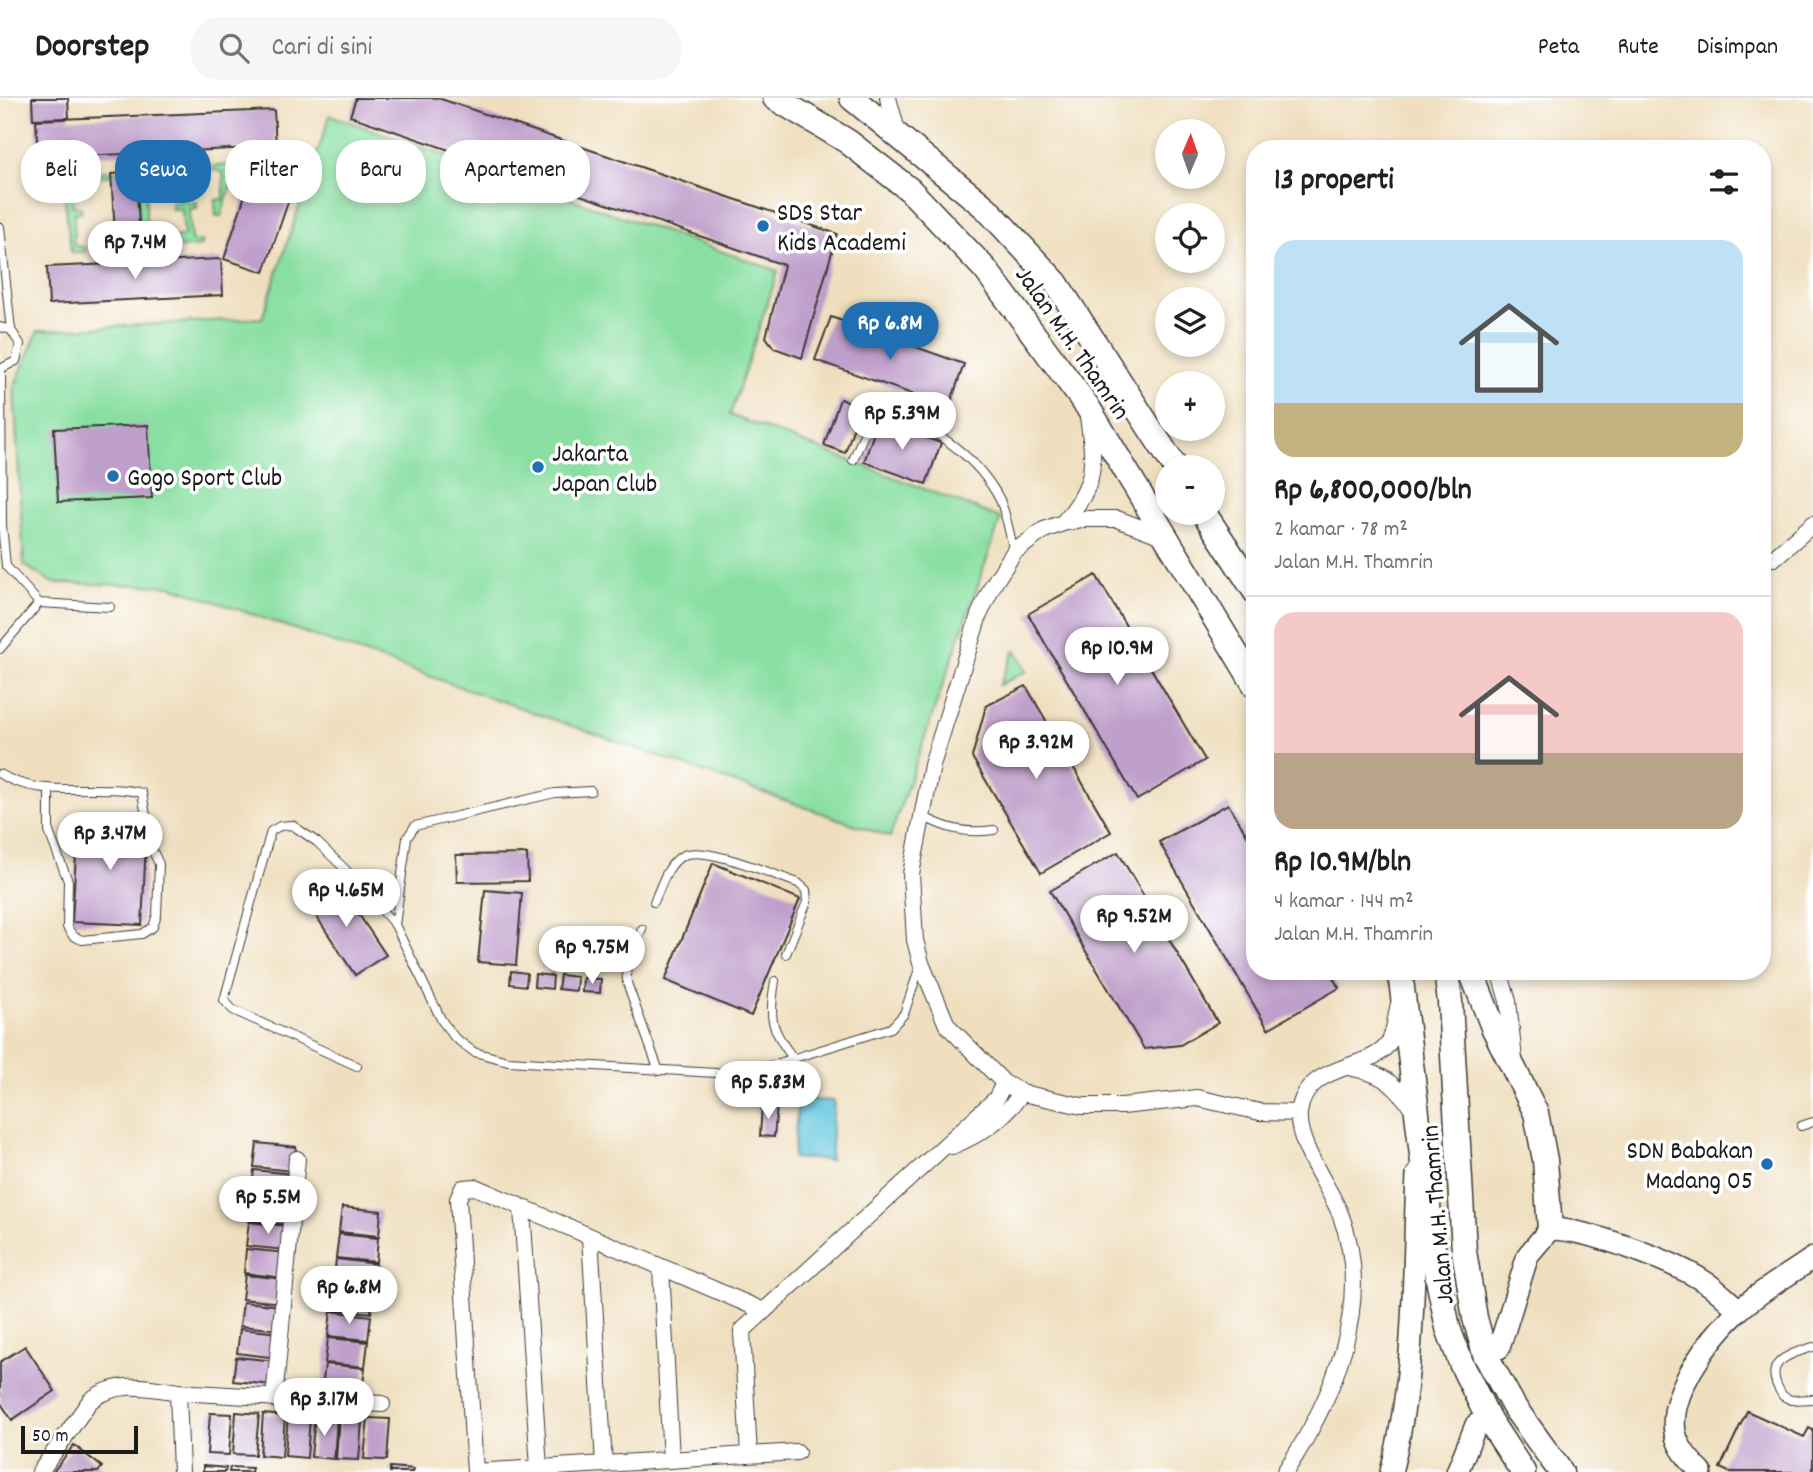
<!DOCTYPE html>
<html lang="id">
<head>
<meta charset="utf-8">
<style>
	:root { --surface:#fff; --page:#f6f6f6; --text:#202124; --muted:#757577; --line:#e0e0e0; --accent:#1f6fb2 }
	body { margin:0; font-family:Dekko,sans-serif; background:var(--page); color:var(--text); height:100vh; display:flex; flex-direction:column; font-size:26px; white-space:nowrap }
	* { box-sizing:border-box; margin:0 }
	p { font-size:23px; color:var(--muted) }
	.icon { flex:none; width:38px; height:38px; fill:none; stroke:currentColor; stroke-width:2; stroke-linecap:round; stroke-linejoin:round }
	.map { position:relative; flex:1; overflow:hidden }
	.side { position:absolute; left:1246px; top:42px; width:525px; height:840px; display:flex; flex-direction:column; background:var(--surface); border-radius:28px; box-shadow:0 4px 10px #0003 }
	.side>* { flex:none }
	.top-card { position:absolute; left:21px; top:42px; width:665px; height:63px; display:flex; gap:14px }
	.needle { width:46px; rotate:2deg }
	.buttons { position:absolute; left:1155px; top:21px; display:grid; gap:14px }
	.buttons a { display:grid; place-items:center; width:70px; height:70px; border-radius:50%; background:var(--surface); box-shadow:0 4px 10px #0003; font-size:35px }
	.scale { position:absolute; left:21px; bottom:18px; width:117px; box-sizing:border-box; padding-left:7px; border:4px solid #1c1c1c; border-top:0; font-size:19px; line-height:24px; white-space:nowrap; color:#1c1c1c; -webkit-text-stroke:5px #fff; paint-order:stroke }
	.price { position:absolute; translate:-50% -60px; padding:0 16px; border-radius:24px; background:#fff; color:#222; font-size:23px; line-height:46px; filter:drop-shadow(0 2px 4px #0008) }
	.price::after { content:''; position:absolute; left:50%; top:42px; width:21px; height:16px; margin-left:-10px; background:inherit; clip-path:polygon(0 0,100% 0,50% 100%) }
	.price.on { background:var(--accent); color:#fff }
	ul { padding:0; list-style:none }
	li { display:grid; align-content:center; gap:14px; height:371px; padding:0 28px }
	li+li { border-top:2px solid var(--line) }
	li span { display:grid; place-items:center; height:217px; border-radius:21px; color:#555 }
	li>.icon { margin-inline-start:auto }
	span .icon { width:126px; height:126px; fill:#fffc; stroke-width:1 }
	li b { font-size:30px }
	h2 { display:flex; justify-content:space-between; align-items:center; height:84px; padding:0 28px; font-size:30px }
	.tag { padding:0 24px; border-radius:28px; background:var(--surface); box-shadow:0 4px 10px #0003; font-size:24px; line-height:63px }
	.tag.on { background:var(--accent); color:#fff }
	header { display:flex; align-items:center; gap:42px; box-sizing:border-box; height:98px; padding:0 35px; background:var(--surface); border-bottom:2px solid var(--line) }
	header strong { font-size:33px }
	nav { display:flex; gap:38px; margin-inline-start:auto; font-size:24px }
	.search { width:490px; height:63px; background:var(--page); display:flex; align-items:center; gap:18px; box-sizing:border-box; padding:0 24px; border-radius:28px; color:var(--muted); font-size:26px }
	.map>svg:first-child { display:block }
</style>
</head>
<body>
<header>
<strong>Doorstep</strong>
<div class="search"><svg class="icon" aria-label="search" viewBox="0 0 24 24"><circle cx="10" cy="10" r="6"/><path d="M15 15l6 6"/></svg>Cari di sini</div>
<nav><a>Peta</a><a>Rute</a><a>Disimpan</a></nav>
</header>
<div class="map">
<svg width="1813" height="1374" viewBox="0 0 1813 1374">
	<rect width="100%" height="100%" fill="#fff"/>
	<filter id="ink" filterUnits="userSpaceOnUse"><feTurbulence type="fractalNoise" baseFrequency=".0143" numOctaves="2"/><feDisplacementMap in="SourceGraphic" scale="14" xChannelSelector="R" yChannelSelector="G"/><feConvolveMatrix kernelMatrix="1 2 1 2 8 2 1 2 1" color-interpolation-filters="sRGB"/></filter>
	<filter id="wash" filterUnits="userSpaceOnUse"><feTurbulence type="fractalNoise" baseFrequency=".00686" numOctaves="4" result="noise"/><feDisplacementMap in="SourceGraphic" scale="28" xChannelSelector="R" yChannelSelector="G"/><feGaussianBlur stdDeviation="1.57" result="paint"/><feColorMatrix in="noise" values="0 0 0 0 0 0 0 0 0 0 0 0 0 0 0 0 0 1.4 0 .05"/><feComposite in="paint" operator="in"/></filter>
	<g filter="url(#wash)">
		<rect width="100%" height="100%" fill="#efdfbf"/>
		<!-- green -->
		<path fill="#89dfa2" stroke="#527e5f" stroke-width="2" d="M330,17L778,173L730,317L1001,420L890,739L171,488L53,485L24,467L14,289L38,233L262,220Z
			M193,67L194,74L185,75L187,104H197V110L189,111L191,143H201V148L175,150L174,139L184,138L182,111H172V104L181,103L179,76H170L169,69Z
			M238,67L221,118H216L215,102L224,101L223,74L212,72V68Z
			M153,71L154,76L146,78V123L158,134V149L153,153L113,154L110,139H130V145H139L140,149L137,74L99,79L97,74Z
			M81,76L82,80L72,82L73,108L81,110L82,114L74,115V147L85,150V154H71L62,78Z
			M1015,552L1027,573L999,587Z"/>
		<!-- water -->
		<path fill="#60c6de" stroke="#3e717d" stroke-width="2" d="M798,1001L834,1003L830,1062L793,1060Z"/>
		<g id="blocks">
			<!-- building -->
			<path fill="#bf9fcb" d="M32,0H68L69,20L33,21Z
				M356,0H438L837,136L802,260L774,250L766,239L784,167L350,18Z
				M274,12L276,49L38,60L36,22Z
				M256,64L297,78L264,174L224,161Z
				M136,74L140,144H131L130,138H126L125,133L115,134L111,76Z
				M221,161L223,197L49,206L47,169Z
				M831,219L964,266L949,309L815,262Z
				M840,301L861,308L845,355L824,347Z
				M878,323L941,345L926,386L864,364Z
				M148,327L152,400L58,404L54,331Z
				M1096,477L1205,662L1137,702L1028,516Z
				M1026,588L1111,734L1041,775L972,659L986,608Z
				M1228,706L1255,750V873H1329L1339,890L1268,931L1159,744Z
				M78,721L147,724L142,827L72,824Z
				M1118,754L1218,925L1180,947L1144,951L1050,793Z
				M527,756L528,783L457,784L456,757Z
				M713,765L800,801L751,918L665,882Z
				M337,784L386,857L355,877L307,804Z
				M485,792L522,795L516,867L478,864Z
				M511,873L527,875L526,888L510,886Z
				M535,876L553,878L552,891L534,889Z
				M560,877L577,879L576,893L558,891Z
				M583,880L601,881L600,895L582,894Z
				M762,1007L777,1008L774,1039L760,1038Z
				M257,1045L296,1049L294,1073L254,1069Z
				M254,1072L293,1076L291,1100L251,1096Z
				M251,1098L290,1102L288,1127L248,1122Z
				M342,1109L381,1113L379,1138L339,1134Z
				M249,1124L289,1128L286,1152L246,1148Z
				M339,1136L378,1140L376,1164L336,1160Z
				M246,1151L286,1155L283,1180L244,1175Z
				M336,1161L376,1166L371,1215L331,1211Z
				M245,1177L285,1181L282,1205L242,1201Z
				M243,1204L282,1208L280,1232L240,1228Z
				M331,1213L371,1218L368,1242L328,1238Z
				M240,1231L279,1235L277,1260L237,1255Z
				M328,1240L368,1244L365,1269L325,1265Z
				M25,1248L55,1293L12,1322L0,1304V1264Z
				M236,1259L276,1263L273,1287L233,1283Z
				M325,1266L365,1270L362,1294L322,1290Z
				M1747,1313L1804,1339L1809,1330L1813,1332V1374H1729L1720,1370Z
				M236,1314L259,1316L255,1357L233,1356Z
				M210,1315L232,1316L229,1357L207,1356Z
				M263,1316L285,1318L282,1359L260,1357Z
				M288,1317L310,1319L307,1360L285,1358Z
				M315,1318L337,1320L334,1361L311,1359Z
				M339,1320L362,1322L359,1362L336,1361Z
				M368,1320L390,1321L387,1362L364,1361Z
				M74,1347L102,1369L98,1374H53Z
				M203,1368L226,1370L225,1374H203Z
				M230,1369L252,1370L251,1374H229Z
				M390,1369L413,1371L412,1374H390Z"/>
		</g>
	</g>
	<g filter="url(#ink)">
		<use href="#blocks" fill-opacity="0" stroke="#3c3934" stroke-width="2"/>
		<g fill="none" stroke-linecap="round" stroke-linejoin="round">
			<defs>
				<path id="lane" d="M0,129L11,232
					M0,229L11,232L20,246L16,263L0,271
					M1,271L2,427L6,468L39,505L110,509
					M853,362L875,310L879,308C927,326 976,355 1000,402C1007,418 1010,438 1014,454
					M0,551L39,505
					M0,676C41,702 97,684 142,695L152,751L159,766L157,817L153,829L142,836L82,842L73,838L67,829L68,783L49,734V690
					M922,718C947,731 965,736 994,732
					M654,804C661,789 667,766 682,758C703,746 774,777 798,785L806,792L807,804L786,856
					M395,827L407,740L415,728L555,695L591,693
					M642,831L626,867L627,885L659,973
					M775,883C769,920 770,930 793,960
					M357,968L233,912L224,902L271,733L280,728L292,727L317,744L345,771L395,827L442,923L455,940L474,954L508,963L716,975L753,973L891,930L904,916L920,868
					M1801,1028L1813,1024
					M1813,1249C1787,1257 1760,1264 1783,1298L1791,1302L1813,1301"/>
				<path id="street" d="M888,0L898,36
					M1063,425C1097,385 1095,369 1088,318
					M1165,439L1117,421H1082L1063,425L1044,432L1014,454L993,487L979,517L932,667L911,776L915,842L921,865L947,927L1004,985L1022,995L1082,1008H1122L1197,1000L1260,1014L1299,1015
					M1774,460L1813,426
					M1499,873L1508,903L1514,962
					M1348,969C1384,976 1392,983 1414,1012
					M952,1048C981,1036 1003,1021 1022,995
					M522,1110L539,1370
					M590,1139L604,1366
					M661,1169L671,1362
					M178,1294L382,1306
					M274,1301L297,1061
					M749,1357L742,1233L996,1001L1004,985
					M40,1374L90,1303C116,1282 147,1289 178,1294L181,1374
					M475,1374L458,1101L463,1090L475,1089L764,1213
					M475,1374L797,1354
					M1285,1374C1333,1301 1374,1206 1341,1118C1330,1089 1296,1046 1299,1015C1306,961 1373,975 1390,943C1395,933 1396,917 1399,906"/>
				<path id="secondary" d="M1499,1250L1528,1157L1550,1131C1587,1131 1673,1163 1705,1184C1717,1191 1728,1203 1739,1212
					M1391,1374C1416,1279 1413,1175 1417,1077
					M1457,1374L1476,1327
					M1701,1374C1690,1363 1678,1350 1675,1334C1668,1294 1711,1239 1738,1213C1760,1193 1789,1177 1813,1160"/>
				<path id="primary" d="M775,0L847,43L910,92L985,171L1087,308L1255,587
					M852,0L986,110L1056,185L1175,369
					M1204,415L1255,493
					M1400,873L1435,1166L1448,1230L1461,1265L1489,1322L1523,1374
					M1446,873L1450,904L1464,1153L1475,1220L1485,1256L1514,1309L1561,1374
					M1471,873L1493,929L1536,1015L1545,1062L1550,1131"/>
			</defs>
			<!-- lane casing -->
			<use href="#lane" stroke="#3c3934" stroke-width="10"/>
			<!-- street casing -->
			<use href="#street" stroke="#3c3934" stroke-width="18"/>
			<!-- secondary casing -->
			<use href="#secondary" stroke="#3c3934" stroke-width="24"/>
			<!-- primary casing -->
			<use href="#primary" stroke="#3c3934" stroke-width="27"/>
			<!-- lane -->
			<use href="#lane" stroke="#fff" stroke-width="8"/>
			<!-- street -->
			<use href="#street" stroke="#fff" stroke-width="16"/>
			<!-- secondary -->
			<use href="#secondary" stroke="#fff" stroke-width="21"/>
			<!-- primary -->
			<use href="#primary" stroke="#fff" stroke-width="24"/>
		</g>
	</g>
	<!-- markers -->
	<g fill="#1f6fb2" stroke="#fff" stroke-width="2.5">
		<circle cx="763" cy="128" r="7"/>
		<circle cx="538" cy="369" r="7"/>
		<circle cx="113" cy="378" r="7"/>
		<circle cx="1767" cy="1066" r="7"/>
	</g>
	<g text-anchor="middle" stroke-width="7" stroke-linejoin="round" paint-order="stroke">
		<!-- poi labels -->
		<g font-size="26" fill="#1c1c1c" stroke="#fff" text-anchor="start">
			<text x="777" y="122">SDS Star<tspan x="777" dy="30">Kids Academi</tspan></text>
			<text x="552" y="363">Jakarta<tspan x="552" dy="30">Japan Club</tspan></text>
			<text x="127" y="387">Gogo Sport Club</text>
			<text x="1753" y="1060" text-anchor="end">SDN Babakan<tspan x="1753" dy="30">Madang 05</tspan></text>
		</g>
		<!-- street labels -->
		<g font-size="26" fill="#1c1c1c" stroke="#fff">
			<text transform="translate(1074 244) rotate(55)" y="9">Jalan M.H. Thamrin</text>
			<text transform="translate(1436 1117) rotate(-95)" y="9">Jalan M.H. Thamrin</text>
		</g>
	</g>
</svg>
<div class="buttons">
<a><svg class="needle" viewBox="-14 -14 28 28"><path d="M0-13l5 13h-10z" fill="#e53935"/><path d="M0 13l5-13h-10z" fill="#757577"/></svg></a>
<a><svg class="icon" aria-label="locate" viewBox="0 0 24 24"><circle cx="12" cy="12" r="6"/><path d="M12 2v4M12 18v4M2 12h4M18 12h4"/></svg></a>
<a><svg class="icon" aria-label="layers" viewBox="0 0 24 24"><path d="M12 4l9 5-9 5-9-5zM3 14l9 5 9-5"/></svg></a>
<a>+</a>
<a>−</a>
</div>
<div class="scale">50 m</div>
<b class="price" style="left:135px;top:183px">Rp 7.4M</b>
<b class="price on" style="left:890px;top:264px">Rp 6.8M</b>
<b class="price" style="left:902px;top:354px">Rp 5.39M</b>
<b class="price" style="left:1117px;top:589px">Rp 10.9M</b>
<b class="price" style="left:1036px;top:683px">Rp 3.92M</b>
<b class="price" style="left:110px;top:774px">Rp 3.47M</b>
<b class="price" style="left:346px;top:831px">Rp 4.65M</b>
<b class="price" style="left:1134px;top:857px">Rp 9.52M</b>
<b class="price" style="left:592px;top:888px">Rp 9.75M</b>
<b class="price" style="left:768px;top:1023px">Rp 5.83M</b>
<b class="price" style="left:268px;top:1138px">Rp 5.5M</b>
<b class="price" style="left:349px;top:1228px">Rp 6.8M</b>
<b class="price" style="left:324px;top:1340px">Rp 3.17M</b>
<div class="top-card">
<a class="tag">Beli</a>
<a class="tag on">Sewa</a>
<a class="tag">Filter</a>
<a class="tag">Baru</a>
<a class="tag">Apartemen</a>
</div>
<section class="side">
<h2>13 properti<svg class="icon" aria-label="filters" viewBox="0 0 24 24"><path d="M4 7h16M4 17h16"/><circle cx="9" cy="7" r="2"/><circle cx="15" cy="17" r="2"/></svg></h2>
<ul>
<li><span style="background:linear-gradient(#bfe0f5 75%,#c2b280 0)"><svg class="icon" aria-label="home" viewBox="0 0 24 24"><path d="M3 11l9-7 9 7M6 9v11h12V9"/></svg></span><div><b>Rp 6,800,000/bln</b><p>2 kamar · 78 m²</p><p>Jalan M.H. Thamrin</p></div></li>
<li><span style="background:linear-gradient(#f6c9c9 65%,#b9a48a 0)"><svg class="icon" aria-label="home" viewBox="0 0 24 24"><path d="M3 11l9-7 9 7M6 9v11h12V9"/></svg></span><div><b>Rp 10.9M/bln</b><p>4 kamar · 144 m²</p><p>Jalan M.H. Thamrin</p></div></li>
</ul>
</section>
</div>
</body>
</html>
